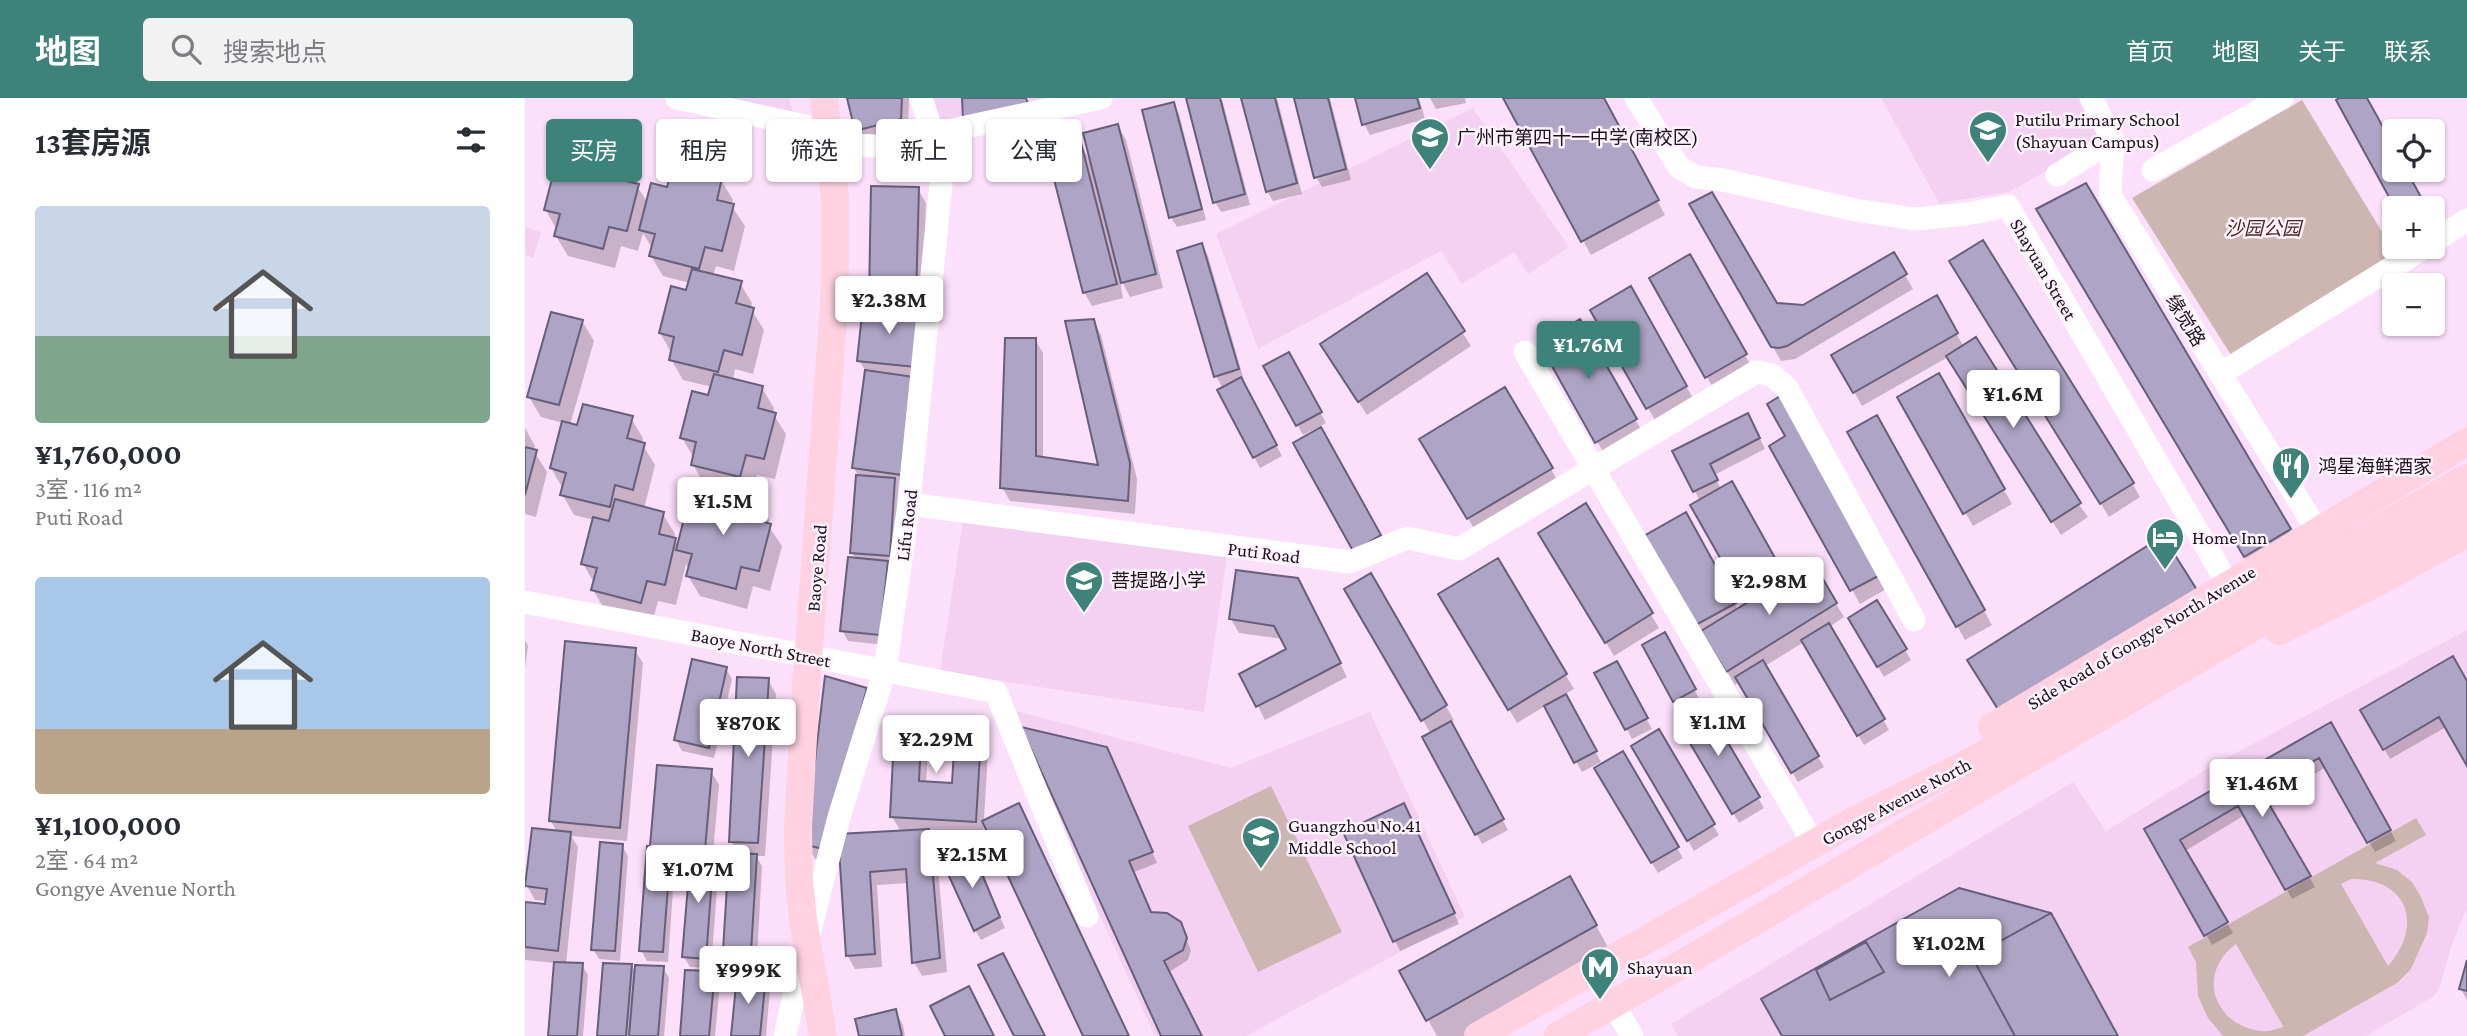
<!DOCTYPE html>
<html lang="zh">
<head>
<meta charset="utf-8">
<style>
	:root { --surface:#fff; --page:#f2f2f3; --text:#2b2b33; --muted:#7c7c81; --accent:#3e8379 }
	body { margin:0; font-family:"Crimson Pro","Noto Sans SC",serif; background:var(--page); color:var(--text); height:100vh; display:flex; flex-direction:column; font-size:26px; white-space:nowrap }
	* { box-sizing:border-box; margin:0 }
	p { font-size:23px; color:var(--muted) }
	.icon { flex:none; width:38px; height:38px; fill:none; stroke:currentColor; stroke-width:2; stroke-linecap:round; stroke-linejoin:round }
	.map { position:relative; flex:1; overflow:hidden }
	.sheet { display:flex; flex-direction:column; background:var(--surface); width:525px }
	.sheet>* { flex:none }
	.hud { position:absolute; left:21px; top:21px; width:665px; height:63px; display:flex; gap:14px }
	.controls { position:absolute; left:1857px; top:21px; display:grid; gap:14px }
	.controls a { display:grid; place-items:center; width:63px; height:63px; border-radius:7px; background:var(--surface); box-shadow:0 2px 5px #0004; font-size:35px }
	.price { position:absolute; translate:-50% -60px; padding:0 16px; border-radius:7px; background:#fff; color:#222; font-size:23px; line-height:46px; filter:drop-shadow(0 2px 4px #0008) }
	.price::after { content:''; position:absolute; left:50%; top:42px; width:21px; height:16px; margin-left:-10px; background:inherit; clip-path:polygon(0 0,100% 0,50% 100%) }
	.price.active { background:var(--accent); color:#fff }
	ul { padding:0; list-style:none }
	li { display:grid; align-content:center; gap:14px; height:371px; padding:0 35px }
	li span { display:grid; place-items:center; height:217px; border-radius:7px; color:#555 }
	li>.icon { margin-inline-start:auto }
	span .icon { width:126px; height:126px; fill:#fffc; stroke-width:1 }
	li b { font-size:30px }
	h2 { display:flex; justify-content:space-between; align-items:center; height:84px; padding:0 35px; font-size:30px }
	.chip { padding:0 24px; border-radius:7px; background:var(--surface); box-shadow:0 2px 5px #0004; font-size:24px; line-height:63px }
	.chip.active { background:var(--accent); color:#fff }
	header { display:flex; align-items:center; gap:42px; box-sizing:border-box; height:98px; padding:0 35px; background:var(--accent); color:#fff }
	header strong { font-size:33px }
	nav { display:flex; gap:38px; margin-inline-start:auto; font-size:24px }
	.search { width:490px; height:63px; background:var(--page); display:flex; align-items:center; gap:18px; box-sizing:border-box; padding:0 24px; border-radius:7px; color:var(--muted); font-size:26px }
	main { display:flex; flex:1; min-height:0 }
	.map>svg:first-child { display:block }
</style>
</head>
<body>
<header>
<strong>地图</strong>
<div class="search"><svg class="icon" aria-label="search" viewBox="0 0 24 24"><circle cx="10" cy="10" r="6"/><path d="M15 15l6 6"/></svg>搜索地点</div>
<nav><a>首页</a><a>地图</a><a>关于</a><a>联系</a></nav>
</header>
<main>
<section class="sheet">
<h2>13套房源<svg class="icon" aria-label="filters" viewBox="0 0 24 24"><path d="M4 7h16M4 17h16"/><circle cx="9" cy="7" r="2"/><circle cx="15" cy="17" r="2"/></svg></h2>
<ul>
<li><span style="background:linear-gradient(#c9d6e8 60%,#7fa58c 0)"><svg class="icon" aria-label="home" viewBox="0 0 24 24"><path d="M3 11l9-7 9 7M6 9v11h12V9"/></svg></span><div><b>¥1,760,000</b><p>3室 · 116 m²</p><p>Puti Road</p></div></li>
<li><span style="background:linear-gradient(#a9c7e8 70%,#b9a48a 0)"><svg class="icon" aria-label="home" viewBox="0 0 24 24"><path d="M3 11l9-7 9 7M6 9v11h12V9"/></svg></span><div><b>¥1,100,000</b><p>2室 · 64 m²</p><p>Gongye Avenue North</p></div></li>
</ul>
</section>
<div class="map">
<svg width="1942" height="938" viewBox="0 0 1942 938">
	<rect width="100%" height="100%" fill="#fcdffa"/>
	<!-- built -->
	<path fill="#f4d1f2" d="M188,0H264L270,20Z
		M405,0H560L415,33Z
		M1356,0H1561L1582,39L1484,94L1414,105Z
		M948,10L1044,149L1003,176L989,154L937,186L916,153L733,251L691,136Z
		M0,129L16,134L8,160L0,157Z
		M438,422L702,459L679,614L415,574Z
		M1942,532V810L1927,846L1915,888L1909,898L1841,938H1153L1146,926L1548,684L1581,733L1690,666Z
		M480,610L706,670L845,614L940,819L721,938H630Z"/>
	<!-- green -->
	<path fill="#cdb5b2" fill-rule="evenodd" d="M1777,2L1871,157L1706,257L1607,100Z
		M746,688L817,834L733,874L663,728Z
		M1891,720L1901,737L1850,765L1872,772L1887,784L1895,797L1904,819L1902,835L1886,871L1872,885L1778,938H1698L1683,920L1673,898L1671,864L1663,849ZM1826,781C1883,780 1899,827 1863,868L1816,786ZM1711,846L1758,928V929C1751,931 1744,934 1737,933C1688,928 1671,875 1711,846Z"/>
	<!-- shadow -->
	<path fill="#0003" d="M324,0H384L383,35L340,46L332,32Z
		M663,0L697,1L725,107L696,114L690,104Z
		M718,0H752L777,96L748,103L742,93Z
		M771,0H805L826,82L797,89L791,79Z
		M832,0H894L900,21L845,37L839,26Z
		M905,0H940L941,5L911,11Z
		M980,0H1077L1140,117L1066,157Z
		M648,6L654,16L681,122L652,129L646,119Z
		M593,28L601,42L638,190L605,199L594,178L598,200L567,208L559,194L554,43L566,64Z
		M101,61L112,82L111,87L123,105L143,91L196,82L208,102L206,107L220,128L209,173L191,168L188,178L215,185L227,205L226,211L239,232L228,276L210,271L208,282L237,290L249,310L248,316L261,336L250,381L232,377L226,400L233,401L244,422L243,427L257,448L245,493L228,488L222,511L175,498L163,478L164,472L161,466L151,507L133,503L127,525L80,512L68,492L70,486L58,466L69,422L49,417L37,396L38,391L26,370L38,325L16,319L4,299L57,223L69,243L45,327L54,329L106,320L118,340L117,346L130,367L119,411L138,416L150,436L149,441L154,448L180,411L186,388L179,387L168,366L169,360L157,340L185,299L187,289L158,282L146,261L147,256L135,235L163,194L165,185L138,178L126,158L128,152L118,135L113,153L96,148L90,170L43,158L31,138L32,132L20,111L48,71Z
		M1560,87L1773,446L1728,472L1513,112Z
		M393,91L401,105L398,214L384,390L373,388L375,392L370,467H363L368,475L360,547L323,543L317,532L331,462L327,454L334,379L329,370L341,273L334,263L352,210L345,199Z
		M1167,107L1251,206L1279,209L1368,156L1388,191L1270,261L1256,263Z
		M677,147L683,158L719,282H717L757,358L735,370L694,292L698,291L691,278Z
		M1165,159L1228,271L1190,293L1126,181Z
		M901,177L946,248L842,317L805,260Z
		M1435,177L1607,385L1615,399L1584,419Z
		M1105,191L1169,302L1131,324L1067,213Z
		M1411,200L1439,249L1563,419L1536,437L1423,259L1337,308L1309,258Z
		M568,223L576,237L612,381L610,416L485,403L477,389L510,241L518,255V361L575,369Z
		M1054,224L1118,335L1080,357L1016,246Z
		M764,256L801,325L794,329L861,448L836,462L795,332L794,329L778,337L741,269Z
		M1413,277L1487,406L1448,428L1374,300Z
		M980,291L1034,385L951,434L897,341Z
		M1351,319L1467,527L1440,542L1324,334Z
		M1228,327L1240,351L1189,377L1196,391L1206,385L1261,483L1287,467L1319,519L1304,529L1364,632L1339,647L1279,544L1240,568L1299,669L1273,684L1214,584L1210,587L1182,539L1178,541L1121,438L1160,416L1213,512L1224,506L1167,407L1175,403L1149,354Z
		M0,330L10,348L9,353L22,374L11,419L0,416Z
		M1246,348L1363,490L1335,506Z
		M1060,408L1134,530L1089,558L1015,435Z
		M972,462L1049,591L1040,596L1076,664L1057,674L1020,608L992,625L916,496Z
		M845,478L929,622L925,624L983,732L957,746L899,640L906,636L822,492Z
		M780,497L822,579L740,622L733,608L763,552L758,541L714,535L706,521Z
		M1352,505L1386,562L1359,579L1325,521Z
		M1139,537L1175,602L1155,613L1120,547Z
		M0,542L3,548L0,570Z
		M109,551L118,565L102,743L46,738L53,749L41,866L57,867L63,877L58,938H24L31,865L0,862V806L22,808V803L10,802L2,788L32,734L26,723Z
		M1091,565L1127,631L1107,641L1072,576Z
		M201,571L207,581L189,660L157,653L151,642Z
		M243,582L251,596L240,758H231L237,768L231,879L239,880L245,890L241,938H208L213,879H204L198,868L214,757L206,743Z
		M1942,587V665L1921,629L1865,661L1837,613Z
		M341,592L349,606L306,764L290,761L282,747Z
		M1178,606L1239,710L1214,725L1153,621Z
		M456,622L464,636L458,738L404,734L411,747L422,874L397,878L389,864L384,785L352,787L357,869L330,871L322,857L315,738L376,734L367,719L396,625L404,638L401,686L428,687Z
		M1806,627L1871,743L1850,754L1801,669L1741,705L1790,789L1767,801L1720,717L1660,753L1708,835L1687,847L1622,731Z
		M1133,633L1194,737L1169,753L1108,649Z
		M581,651L632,765L609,774L627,816L654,825L666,852L663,862L644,874L676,938H638Z
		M1097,656L1158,760L1133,775L1072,671Z
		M134,669L186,673L194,687L188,756L194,765L186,870L165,869L159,859L166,764L150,763L143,864L122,863L116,852Z
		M884,717L934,826L875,853L870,843Z
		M97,748L103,758L95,863L74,861L68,851Z
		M452,765L480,830L456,842L450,832Z
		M1060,808L1087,856L940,938H912L877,874Z
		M106,867L111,876L138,870L144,880L139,938H74Z
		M1942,868V902L1936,891Z
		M189,874L195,885L190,938H157Z
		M370,913L378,927L380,938H336Z"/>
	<!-- building -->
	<path fill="#aea4c5" stroke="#675e7c" stroke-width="2" d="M322,0H377L376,21L330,33Z
		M437,0H501L503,7L438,22Z
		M661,0H695L720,96L688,105Z
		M716,0H750L772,85L741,94Z
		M769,0H803L821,71L789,80Z
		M830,0H892L895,10L837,27Z
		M978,0H1079L1134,102L1056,144Z
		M1814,0H1842L1869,49V72H1881L1901,108L1896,110H1870L1811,2Z
		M649,4L677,111L644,120L617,12Z
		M593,26L631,176L596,185L558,35Z
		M555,41L592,186L558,195L521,50Z
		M52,47L102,60L96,82L114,86L102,133L84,129L78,151L29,138L35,116L19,112L31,65L47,69Z
		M148,67L197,80L192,102L209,106L197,153L180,149L174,171L124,158L130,136L114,132L126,85L142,89Z
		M1561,85L1766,431L1719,459L1511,111Z
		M346,88L394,89L391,201L344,200Z
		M1187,94L1252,205L1278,207L1369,154L1382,176L1262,248L1254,250L1246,249L1164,106Z
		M1458,142L1609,385L1575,406L1424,163Z
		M677,145L714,271L689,279L652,153Z
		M1165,156L1222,256L1180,280L1124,180Z
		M167,171L217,183L211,205L229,210L217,257L199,252L193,274L144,262L149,239L134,235L146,188L161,192Z
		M902,175L940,233L833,304L795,246Z
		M1106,188L1162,288L1121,311L1065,212Z
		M1412,197L1433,235L1328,295L1306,257Z
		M338,207L396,213L390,269L332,263Z
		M26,214L58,222L34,307L2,299Z
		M569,221L605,365L603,403L475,390L480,240H511V358L573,367L540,223Z
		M1055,221L1112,321L1070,345L1014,245Z
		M1451,239L1556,405L1526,424L1421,258Z
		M764,254L797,314L771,328L738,268Z
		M340,272L389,279L377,377L327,370Z
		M1414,275L1480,391L1438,416L1372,299Z
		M189,276L238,288L233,310L251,315L239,361L221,357L215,379L166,367L171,344L155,340L167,293L183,297Z
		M716,279L752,347L728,360L692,292Z
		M980,289L1028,370L942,421L894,341Z
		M1257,297L1357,476L1325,493L1244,348L1260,338L1242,306Z
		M58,306L108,318L102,340L120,345L108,392L90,387L85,409L35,397L41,375L25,370L37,323L52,327Z
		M1223,315L1235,340L1185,366L1193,382L1168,394L1147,353Z
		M1352,317L1460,512L1431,529L1322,334Z
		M796,329L856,437L828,453L768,345Z
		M0,349L12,352L0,397Z
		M331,377L370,380L365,458L325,455Z
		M1207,383L1259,476L1219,502L1165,407Z
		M184,387L234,400L228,421L246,426L234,473L216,469L211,491L161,478L167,456L151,452L163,405L179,409Z
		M90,401L139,414L134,436L151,440L140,487L122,483L116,505L66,492L72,470L56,466L68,419L84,423Z
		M1061,405L1128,515L1080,545L1013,435Z
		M1161,414L1211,505L1169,528L1119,438Z
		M1638,438L1672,492L1476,616L1442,562Z
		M323,459L363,463L355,537L315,533Z
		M973,460L1042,576L983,612L913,496Z
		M1288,464L1312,505L1201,574L1176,533Z
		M711,472L773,480L816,565L731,609L714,576L761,551L749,528L704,521Z
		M846,475L922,607L896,623L819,491Z
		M1352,502L1382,551L1352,569L1323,520Z
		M1304,525L1360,621L1332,638L1276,542Z
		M1140,534L1171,591L1148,604L1117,547Z
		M40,543L111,550L95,730L24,723Z
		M1928,558L1942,583V668L1914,619L1858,652L1835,612Z
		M167,561L202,569L184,650L149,642Z
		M1238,562L1294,658L1266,675L1210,579Z
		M1092,563L1123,620L1100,632L1069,575Z
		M300,578L342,590L299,751L280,747Z
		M212,579L244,580L233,745L204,744Z
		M1041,596L1072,653L1049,665L1019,608Z
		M1179,604L1235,699L1207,716L1150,620Z
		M431,619L457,620L451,724L365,719L370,621L397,623L394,683L427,685Z
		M926,623L979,721L950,737L897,639Z
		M1806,624L1866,732L1842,745L1794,660L1737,694L1786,778L1760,792L1713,708L1655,742L1703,824L1679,838L1619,731Z
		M496,629L582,649L628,754L604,763L626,814L642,815L656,824L662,840L658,852L639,863L677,938H636Z
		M1134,631L1190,726L1162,743L1106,648Z
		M1098,653L1154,749L1126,765L1069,670Z
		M132,667L187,671L180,752L125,748Z
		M494,705L604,938H558L457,723Z
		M879,705L930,815L868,844L818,734Z
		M7,730L46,734L33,853L0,849V804L20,806L22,791L0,788Z
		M404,731L415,860L387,865L381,771L345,774L350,856L321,858L313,736Z
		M75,744L98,746L90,853L66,852Z
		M122,748L146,749L138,854L114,853Z
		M166,752L189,753L181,861L157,859Z
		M447,752L475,819L449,833L418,765Z
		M204,755L232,756L225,870L197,869Z
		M1045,778L1072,827L901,923L874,873Z
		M1434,790L1526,815L1593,938H1257L1236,901Z
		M1526,815L1593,938H1490L1447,859Z
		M1341,844L1359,874L1305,902L1291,872Z
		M478,855L520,938H489L453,867Z
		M1942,862V893L1934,891Z
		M29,864L58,865L52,938H23Z
		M78,865L107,866L101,938H72Z
		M110,867L139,868L133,938H104Z
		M160,872L190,873L184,938H155Z
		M212,877L241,878L235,938H206Z
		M444,888L469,938H420L405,908Z
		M371,911L377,938H334L330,921Z"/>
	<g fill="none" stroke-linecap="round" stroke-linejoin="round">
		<!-- minor -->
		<path stroke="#fff" stroke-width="23" d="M152,0L285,29
			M1111,0L1154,69L1171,79L1198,82L1330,112L1390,121L1442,116L1483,108L1703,486
			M1566,0L1588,42L1585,97L1792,432
			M304,39L325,47L353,48L576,0
			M1628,72L1757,0
			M1532,77L1588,42
			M1908,144L1942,122
			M1000,254L1289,746
			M1695,276L1900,149
			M384,406L825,464L882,440L934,451L1231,274L1247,277L1262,290L1389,522
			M0,504L471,594L562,818
			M284,836L314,719L360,572L383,413L418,67L396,0
			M1088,906L1107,938
			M260,938L271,888"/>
		<!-- major -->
		<path stroke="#ffd1e1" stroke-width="28" d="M1754,533L1849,486L1942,435
			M1467,629L1942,344
			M298,938L278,821L274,782L273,730L280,604L310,193V102L299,0
			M953,938L1332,721L1449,662L1942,380
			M1033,938C1337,763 1636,578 1942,407"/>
	</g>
	<!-- icons -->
	<defs>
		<symbol id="school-pin" viewBox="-11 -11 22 30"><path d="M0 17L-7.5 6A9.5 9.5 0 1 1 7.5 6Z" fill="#3e8379" stroke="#fff3fe"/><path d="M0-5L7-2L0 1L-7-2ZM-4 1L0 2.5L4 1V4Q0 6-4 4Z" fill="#fff"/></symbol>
		<symbol id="restaurant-pin" viewBox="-11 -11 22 30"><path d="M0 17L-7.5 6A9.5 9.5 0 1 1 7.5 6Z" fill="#3e8379" stroke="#fff3fe"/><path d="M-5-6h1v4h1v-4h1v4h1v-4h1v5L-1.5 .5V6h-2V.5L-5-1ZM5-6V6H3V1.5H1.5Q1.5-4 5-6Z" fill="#fff"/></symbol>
		<symbol id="hotel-pin" viewBox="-11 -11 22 30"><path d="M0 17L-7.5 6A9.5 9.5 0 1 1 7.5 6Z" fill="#3e8379" stroke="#fff3fe"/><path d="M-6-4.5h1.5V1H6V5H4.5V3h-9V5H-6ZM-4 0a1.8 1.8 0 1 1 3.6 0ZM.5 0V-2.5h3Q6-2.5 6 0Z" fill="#fff"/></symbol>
		<symbol id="metro-pin" viewBox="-11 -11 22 30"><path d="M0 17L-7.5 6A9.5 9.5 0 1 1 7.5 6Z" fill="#3e8379" stroke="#fff3fe"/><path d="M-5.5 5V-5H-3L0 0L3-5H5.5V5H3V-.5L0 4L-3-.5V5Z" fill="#fff"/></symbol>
	</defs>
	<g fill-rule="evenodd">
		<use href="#school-pin" x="1441" y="10" width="44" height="60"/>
		<use href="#school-pin" x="883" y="17" width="44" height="60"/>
		<use href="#restaurant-pin" x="1744" y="346" width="44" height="60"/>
		<use href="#hotel-pin" x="1618" y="417" width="44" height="60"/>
		<use href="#school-pin" x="537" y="460" width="44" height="60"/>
		<use href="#school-pin" x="714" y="716" width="44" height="60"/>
		<use href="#metro-pin" x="1053" y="847" width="44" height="60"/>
	</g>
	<g text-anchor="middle" stroke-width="5" stroke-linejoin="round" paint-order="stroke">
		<!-- poi labels -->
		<g font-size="19" fill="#1c121c" stroke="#fff3fe" text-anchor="start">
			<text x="1490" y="28">Putilu Primary School<tspan x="1490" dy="22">(Shayuan Campus)</tspan></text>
			<text x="932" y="46">广州市第四十一中学(南校区)</text>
			<text x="1793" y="375">鸿星海鲜酒家</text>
			<text x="1667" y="446">Home Inn</text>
			<text x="586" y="489">菩提路小学</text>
			<text x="763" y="734">Guangzhou No.41<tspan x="763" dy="22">Middle School</tspan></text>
			<text x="1102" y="876">Shayuan</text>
		</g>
		<!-- park labels -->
		<g font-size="19" font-style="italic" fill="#51221f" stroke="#fff3fe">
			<text x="1738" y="137">沙园公园</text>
		</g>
		<!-- street labels -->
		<g font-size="19" fill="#1c121c" stroke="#fff3fe">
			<text transform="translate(1519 171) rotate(60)" y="7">Shayuan Street</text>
			<text transform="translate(1661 222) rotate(59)" y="7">缘觉路</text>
			<text transform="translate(381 427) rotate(-83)" y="7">Lifu Road</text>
			<text transform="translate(739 454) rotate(7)" y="7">Puti Road</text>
			<text transform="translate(291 470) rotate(-85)" y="7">Baoye Road</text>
			<text transform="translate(1616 539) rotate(-31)" y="7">Side Road of Gongye North Avenue</text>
			<text transform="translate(236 549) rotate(11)" y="7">Baoye North Street</text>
			<text transform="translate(1371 703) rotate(-28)" y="7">Gongye Avenue North</text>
		</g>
	</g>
</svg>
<div class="controls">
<a><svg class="icon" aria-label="locate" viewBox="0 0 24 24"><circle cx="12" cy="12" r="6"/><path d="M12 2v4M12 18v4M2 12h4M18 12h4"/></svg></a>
<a>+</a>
<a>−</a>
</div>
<b class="price" style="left:364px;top:238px">¥2.38M</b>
<b class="price active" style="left:1063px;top:283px">¥1.76M</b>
<b class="price" style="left:1488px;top:332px">¥1.6M</b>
<b class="price" style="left:198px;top:439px">¥1.5M</b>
<b class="price" style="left:1244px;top:519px">¥2.98M</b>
<b class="price" style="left:1193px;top:660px">¥1.1M</b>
<b class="price" style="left:223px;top:661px">¥870K</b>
<b class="price" style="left:411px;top:677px">¥2.29M</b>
<b class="price" style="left:1737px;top:721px">¥1.46M</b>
<b class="price" style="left:447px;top:792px">¥2.15M</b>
<b class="price" style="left:173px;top:807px">¥1.07M</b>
<b class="price" style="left:1424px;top:881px">¥1.02M</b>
<b class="price" style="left:223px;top:908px">¥999K</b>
<div class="hud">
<a class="chip active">买房</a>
<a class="chip">租房</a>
<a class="chip">筛选</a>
<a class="chip">新上</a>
<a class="chip">公寓</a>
</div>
</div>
</main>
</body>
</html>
